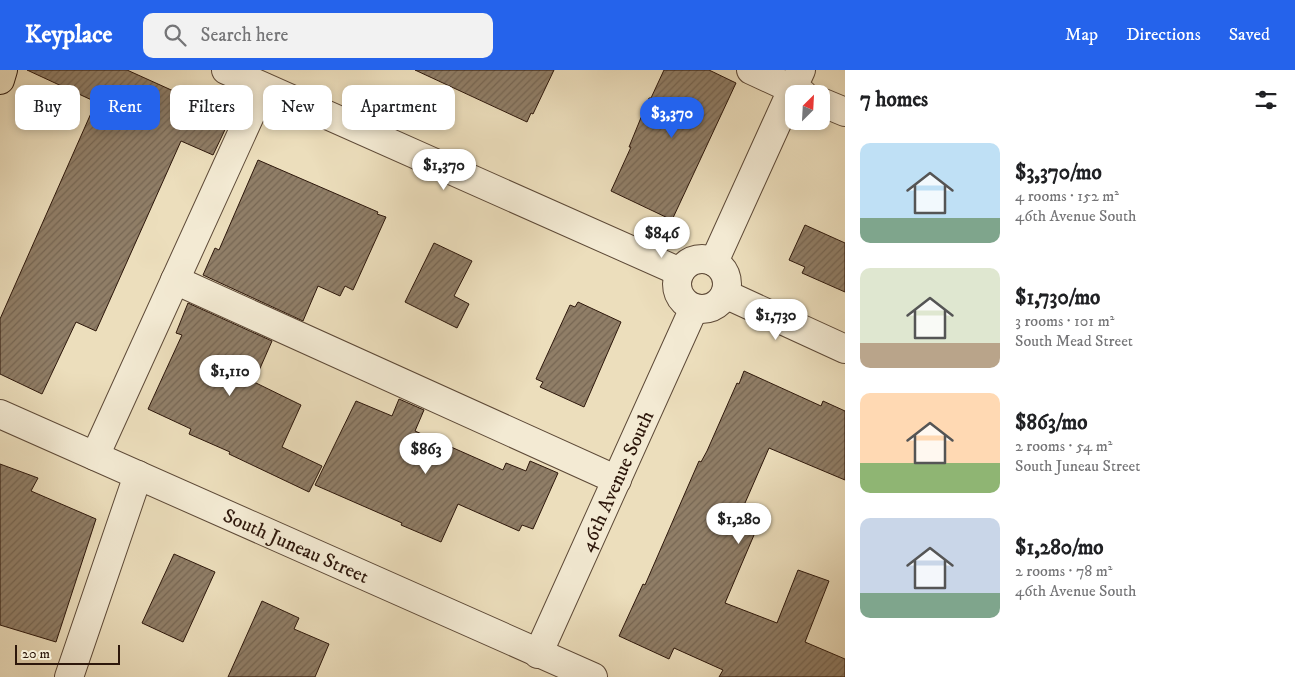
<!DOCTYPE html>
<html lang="en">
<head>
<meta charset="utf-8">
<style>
	:root { --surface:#fff; --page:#f2f2f2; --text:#202124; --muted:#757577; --accent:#2563eb }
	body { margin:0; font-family:"IM FELL DW Pica",serif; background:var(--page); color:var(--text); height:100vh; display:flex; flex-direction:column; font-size:19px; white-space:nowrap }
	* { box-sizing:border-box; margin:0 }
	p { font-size:16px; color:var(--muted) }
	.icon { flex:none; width:28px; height:28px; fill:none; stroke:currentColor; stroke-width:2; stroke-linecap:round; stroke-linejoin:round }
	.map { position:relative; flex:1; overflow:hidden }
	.details { display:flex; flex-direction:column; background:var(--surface); width:450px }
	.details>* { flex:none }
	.hud { position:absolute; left:15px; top:15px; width:475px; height:45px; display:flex; gap:10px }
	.needle { width:32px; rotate:24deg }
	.buttons { position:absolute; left:785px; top:15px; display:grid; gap:10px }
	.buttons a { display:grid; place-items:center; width:45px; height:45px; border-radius:10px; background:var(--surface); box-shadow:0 2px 8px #0003; font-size:25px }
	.scale { position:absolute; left:15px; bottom:12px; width:105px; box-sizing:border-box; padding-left:5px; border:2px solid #2d170b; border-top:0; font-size:14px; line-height:18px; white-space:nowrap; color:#2d170b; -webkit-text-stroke:4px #f3ead3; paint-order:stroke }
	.price { position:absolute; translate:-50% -42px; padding:0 11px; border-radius:18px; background:#fff; color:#222; font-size:16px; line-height:32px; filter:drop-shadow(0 1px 2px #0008) }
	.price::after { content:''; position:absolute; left:50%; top:30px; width:15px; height:11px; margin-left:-8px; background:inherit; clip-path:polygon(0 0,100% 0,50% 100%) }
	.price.active { background:var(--accent); color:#fff }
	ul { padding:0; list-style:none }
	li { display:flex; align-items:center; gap:15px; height:125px; padding:0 15px }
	li span { display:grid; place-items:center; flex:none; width:140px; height:100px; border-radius:10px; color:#555 }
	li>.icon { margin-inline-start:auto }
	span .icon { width:60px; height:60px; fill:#fffc; stroke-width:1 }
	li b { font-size:21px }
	h2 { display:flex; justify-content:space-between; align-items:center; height:60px; padding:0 15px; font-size:21px }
	.pill { padding:0 18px; border-radius:10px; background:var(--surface); box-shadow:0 2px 8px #0003; font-size:18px; line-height:45px }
	.pill.active { background:var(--accent); color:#fff }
	header { display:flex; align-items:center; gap:30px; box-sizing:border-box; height:70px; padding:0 25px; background:var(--accent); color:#fff }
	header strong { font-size:24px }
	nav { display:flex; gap:28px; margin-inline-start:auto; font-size:18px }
	.search { width:350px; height:45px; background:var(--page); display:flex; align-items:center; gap:12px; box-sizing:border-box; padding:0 18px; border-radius:10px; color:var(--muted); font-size:19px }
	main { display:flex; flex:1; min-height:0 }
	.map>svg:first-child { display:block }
</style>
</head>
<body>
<header>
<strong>Keyplace</strong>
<div class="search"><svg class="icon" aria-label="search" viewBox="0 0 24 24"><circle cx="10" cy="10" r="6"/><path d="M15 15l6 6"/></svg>Search here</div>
<nav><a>Map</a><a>Directions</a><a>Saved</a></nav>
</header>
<main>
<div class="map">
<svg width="845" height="607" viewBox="0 0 845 607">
	<defs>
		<pattern id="building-hatch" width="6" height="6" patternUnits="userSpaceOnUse" patternTransform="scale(1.25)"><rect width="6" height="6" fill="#907e67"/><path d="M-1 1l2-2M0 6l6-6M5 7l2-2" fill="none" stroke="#766653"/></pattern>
	</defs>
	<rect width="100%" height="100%" fill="#ecdebc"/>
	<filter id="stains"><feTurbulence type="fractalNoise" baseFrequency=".004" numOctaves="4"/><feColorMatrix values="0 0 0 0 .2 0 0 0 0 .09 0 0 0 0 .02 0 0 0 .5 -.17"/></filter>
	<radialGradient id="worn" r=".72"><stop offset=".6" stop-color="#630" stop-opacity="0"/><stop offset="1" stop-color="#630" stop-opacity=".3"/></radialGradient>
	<!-- building -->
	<path fill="url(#building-hatch)" stroke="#2d170b" d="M27,0H127L231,47L213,85L181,71L96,261L76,252L42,324L0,304V249L96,32Z
		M415,0H554L533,44L531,43L527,52Z
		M664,0H709L736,13L672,150L611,121L631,77H629L649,28H651Z
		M258,90L378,142L377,144L386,147L353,220L345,216L340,226L318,216L303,251L203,205L215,178L219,180Z
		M805,155L845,173V222L802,203L805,197L789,190Z
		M434,173L472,191L454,226L469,234L457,258L405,232Z
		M578,232L621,252L584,337L540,317L543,312L536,309L570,235L575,237Z
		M188,233L272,271L254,312L301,335L282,377L322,396L309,422L229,384L230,382L189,364L191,359L148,339L182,265L176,263Z
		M744,301L821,336L823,331L845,341V410L769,378L735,456L754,465L725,533L777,553L798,500L829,511L805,572L845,589V607H719L723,600L674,578L669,589L619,566L643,514L645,515L699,391L701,392L707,381L737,313L739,314Z
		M399,329L424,340L415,361L503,400L506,393L526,401L530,391L558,403L533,459L522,455L519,461L458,434L441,472L401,455L402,453L315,415L356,331L392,346Z
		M0,394L38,408L31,421L96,449L56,572L0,555Z
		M174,484L215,502L183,572L142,553Z
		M262,531L299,548L294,559L329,574L315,607H228Z"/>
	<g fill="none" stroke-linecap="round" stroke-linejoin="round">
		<defs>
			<g id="minor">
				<path d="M226,0L680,202"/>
				<path d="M751,0L803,24"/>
				<path d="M821,32L845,42"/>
				<circle cx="702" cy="214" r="25"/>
				<path d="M714,192L801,0"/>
				<path d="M175,210L617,410"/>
				<path d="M725,224L845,279"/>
				<path id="s1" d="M0,344L593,607"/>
				<path d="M95,386L263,17"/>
				<path id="s2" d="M538,584L694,238"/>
				<path d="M69,607L138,405"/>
			</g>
			<path id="major" d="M0,10L3,0"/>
		</defs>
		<!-- minor casing -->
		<use href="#minor" stroke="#5d4937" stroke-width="30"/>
		<!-- major casing -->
		<use href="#major" stroke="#2d170b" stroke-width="30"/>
		<!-- minor -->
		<use href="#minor" stroke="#f3ead3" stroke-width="28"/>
		<!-- major -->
		<use href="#major" stroke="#ecdebc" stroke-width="28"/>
	</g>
	<g text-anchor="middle" stroke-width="4" stroke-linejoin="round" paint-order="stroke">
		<!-- street labels -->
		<g font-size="20" fill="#2d170b" stroke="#f3ead3">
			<text dy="7" stroke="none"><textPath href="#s2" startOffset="190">46th Avenue South</textPath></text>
			<text dy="7" stroke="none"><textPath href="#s1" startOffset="324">South Juneau Street</textPath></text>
		</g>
	</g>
	<rect width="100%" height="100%" filter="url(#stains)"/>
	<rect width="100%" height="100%" fill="url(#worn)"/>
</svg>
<div class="buttons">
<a><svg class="needle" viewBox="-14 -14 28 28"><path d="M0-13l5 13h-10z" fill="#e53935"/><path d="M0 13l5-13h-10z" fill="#757577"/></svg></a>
</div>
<div class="scale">20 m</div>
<b class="price active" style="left:672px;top:69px">$3,370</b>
<b class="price" style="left:444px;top:121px">$1,370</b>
<b class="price" style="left:662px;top:189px">$846</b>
<b class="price" style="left:776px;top:271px">$1,730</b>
<b class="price" style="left:230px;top:327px">$1,110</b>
<b class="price" style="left:426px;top:405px">$863</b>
<b class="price" style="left:739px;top:475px">$1,280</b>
<div class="hud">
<a class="pill">Buy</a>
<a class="pill active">Rent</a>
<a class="pill">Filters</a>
<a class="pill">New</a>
<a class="pill">Apartment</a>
</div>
</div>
<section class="details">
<h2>7 homes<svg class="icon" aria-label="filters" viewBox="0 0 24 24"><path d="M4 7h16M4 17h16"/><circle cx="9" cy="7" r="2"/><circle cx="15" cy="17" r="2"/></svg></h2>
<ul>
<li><span style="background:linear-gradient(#bfe0f5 75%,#7fa58c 0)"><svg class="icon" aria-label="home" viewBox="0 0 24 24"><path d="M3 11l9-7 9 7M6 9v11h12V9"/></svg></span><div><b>$3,370/mo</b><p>4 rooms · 152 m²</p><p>46th Avenue South</p></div></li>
<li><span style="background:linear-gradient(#dfe7d0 75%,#b9a48a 0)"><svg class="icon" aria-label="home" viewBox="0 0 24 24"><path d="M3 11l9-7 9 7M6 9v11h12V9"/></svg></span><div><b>$1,730/mo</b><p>3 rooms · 101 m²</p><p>South Mead Street</p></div></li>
<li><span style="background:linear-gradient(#ffd9b3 70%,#8fb573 0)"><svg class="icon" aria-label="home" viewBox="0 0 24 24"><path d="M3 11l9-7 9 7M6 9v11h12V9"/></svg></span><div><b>$863/mo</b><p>2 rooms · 54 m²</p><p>South Juneau Street</p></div></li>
<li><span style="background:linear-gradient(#c9d6e8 75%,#7fa58c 0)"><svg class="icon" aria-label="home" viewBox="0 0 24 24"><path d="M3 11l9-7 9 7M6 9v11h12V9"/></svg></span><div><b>$1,280/mo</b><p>2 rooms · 78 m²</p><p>46th Avenue South</p></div></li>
</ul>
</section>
</main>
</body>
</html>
